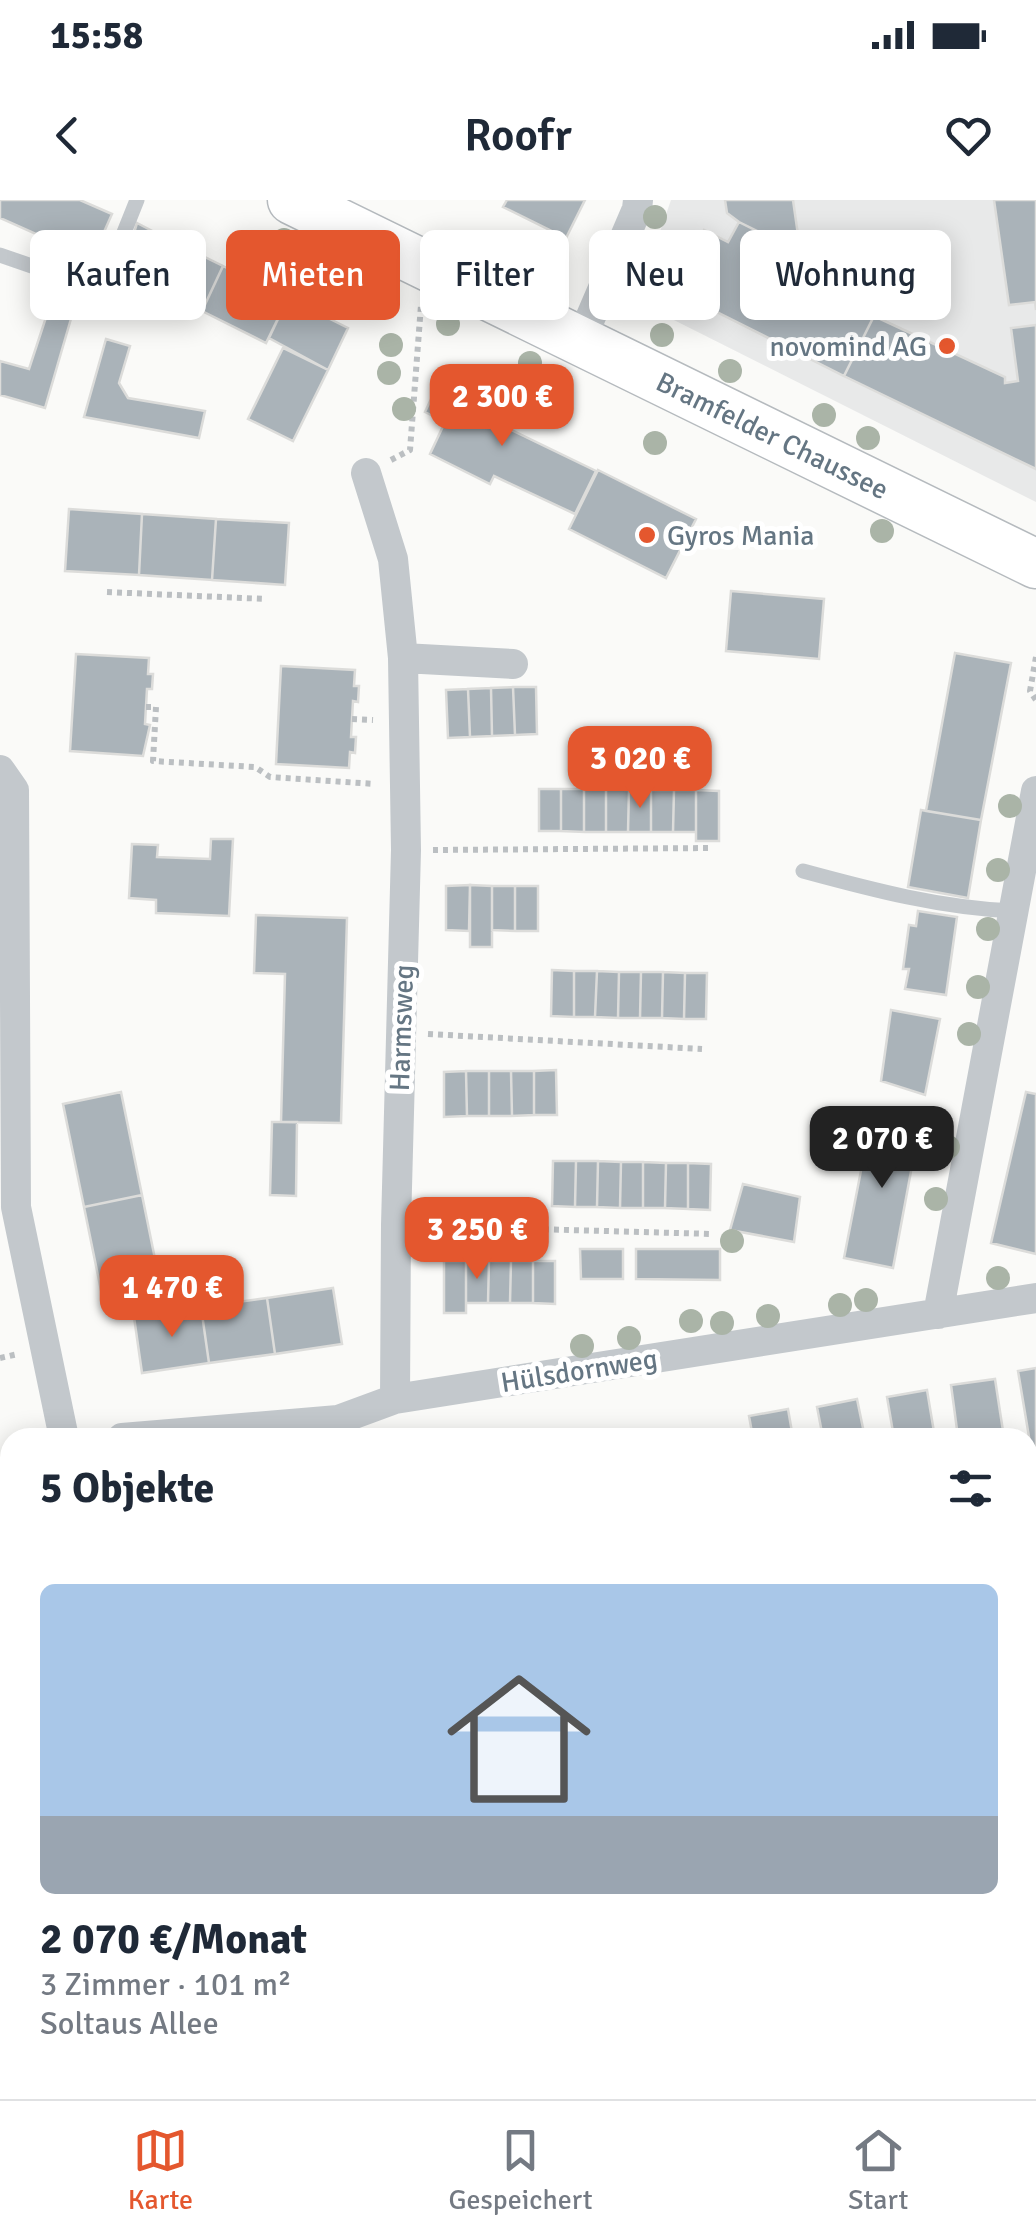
<!DOCTYPE html>
<html lang="de">
<head>
<meta charset="utf-8">
<style>
	:root { --surface:#fff; --page:#f6f6f7; --text:#1f2937; --muted:#747a83; --line:#e0e1e3; --accent:#e4572e }
	body { margin:0; font-family:Signika,sans-serif; background:var(--page); color:var(--text); height:100vh; display:flex; flex-direction:column; font-size:38px; white-space:nowrap }
	* { box-sizing:border-box; margin:0 }
	p { font-size:32px; color:var(--muted) }
	.icon { flex:none; width:55px; height:55px; fill:none; stroke:currentColor; stroke-width:2; stroke-linecap:round; stroke-linejoin:round }
	.map { position:relative; flex:1; overflow:hidden }
	.details { position:absolute; left:0px; top:1228px; width:1038px; height:672px; display:flex; flex-direction:column; background:var(--surface); border-radius:30px 30px 0 0; box-shadow:0 5px 25px #0003 }
	.details>* { flex:none }
	.top-card { position:absolute; left:30px; top:30px; width:978px; height:90px; display:flex; gap:20px }
	.price { position:absolute; translate:-50% -85px; padding:0 22px; border-radius:20px; background:var(--accent); color:#fff; font-size:32px; line-height:65px; filter:drop-shadow(0 2px 5px #0008) }
	.price::after { content:''; position:absolute; left:50%; top:60px; width:30px; height:22px; margin-left:-15px; background:inherit; clip-path:polygon(0 0,100% 0,50% 100%) }
	.price.selected { background:#222; color:#fff }
	ul { padding:0; list-style:none }
	li { display:grid; align-content:center; gap:20px; height:530px; padding:0 40px }
	li span { display:grid; place-items:center; height:310px; border-radius:15px; color:#555 }
	li>.icon { margin-inline-start:auto }
	span .icon { width:180px; height:180px; fill:#fffc; stroke-width:1 }
	li b { font-size:42px }
	h2 { display:flex; justify-content:space-between; align-items:center; height:120px; padding:0 40px; font-size:42px }
	.tag { padding:0 35px; border-radius:15px; background:var(--surface); box-shadow:0 5px 25px #0003; font-size:35px; line-height:90px }
	.tag.selected { background:var(--accent); color:#fff }
	.status { display:flex; justify-content:space-between; align-items:center; height:70px; padding:0 50px; background:var(--surface); direction:ltr }
	.status svg { height:28px; fill:currentColor }
	header { display:flex; justify-content:space-between; align-items:center; height:130px; padding:0 40px; background:var(--surface); font-size:45px; font-weight:600 }
	.dock { display:flex; justify-content:space-around; align-items:center; height:140px; border-top:2px solid var(--line); background:var(--surface); font-size:28px; color:var(--muted) }
	.dock a { display:grid; justify-items:center; gap:5px }
	.dock .selected { color:var(--accent) }
	.map>svg:first-child { display:block }
</style>
</head>
<body>
<div class="status"><b>15:58</b><svg viewBox="0 0 49 12"><path d="M0 12V9h3v3zM5 12V6h3v6zM10 12V3h3v9zM15 12V0h3v12zM26 1h20v11H26zM47 4h2v5h-2z"/></svg></div>
<header><svg class="icon" aria-label="back" viewBox="0 0 24 24"><path d="M15 5l-7 7 7 7"/></svg>Roofr<svg class="icon" aria-label="heart" viewBox="0 0 24 24"><path d="M12 20l-8-8c-3-5 5-10 8-4 3-6 11-1 8 4z"/></svg></header>
<div class="map">
<svg width="1036" height="1899" viewBox="0 0 1036 1899">
	<rect width="100%" height="100%" fill="#fafaf8"/>
	<!-- built -->
	<path fill="#e8e9e9" d="M671,0H1036V302L636,101Z"/>
	<!-- building -->
	<path fill="#aab3b9" stroke="#dcdcda" stroke-width="2.5" d="M0,0H80L112,14L92,59L0,18Z
		M507,0H585L566,38L503,7Z
		M725,0H793L799,42L787,46L739,22L727,13Z
		M994,0H1036V110L1035,102L1009,105Z
		M739,22L787,46L776,66L874,116L844,176L677,92L686,75L673,68L685,46L693,51L704,30L728,42Z
		M137,23L158,34L136,79L123,72Z
		M158,34L223,66L202,111L136,79Z
		M223,66L288,98L266,143L202,111Z
		M288,98L348,128L328,170L269,138Z
		M52,99L75,105L45,208L0,195V161L29,169Z
		M874,116L1005,177V183L1018,181L1011,128L1036,125V269L844,176Z
		M106,139L130,146L119,183L128,198L205,211L199,238L84,217Z
		M283,148L328,170L293,241L248,219Z
		M440,180H448L504,207L497,223L596,271L575,314L494,276L490,284L430,254L445,222L425,212Z
		M598,270L696,319L666,378L569,329Z
		M69,309L142,314L139,375L65,371Z
		M142,314L216,319L212,380L139,375Z
		M216,319L289,323L285,385L212,380Z
		M731,391L824,399L819,459L726,451Z
		M955,453L1011,463L981,620L926,611Z
		M76,454L149,458L148,474H153L152,489H147L145,524L150,525L143,556L70,551Z
		M281,466L355,470L354,486H359L358,502L353,501L351,537H356L355,553L350,552L349,568L276,564Z
		M513,487L515,535L492,536L491,488Z
		M513,487H536L537,534L515,535Z
		M491,488L492,536L470,537L468,489Z
		M468,489L470,537L448,538L446,490Z
		M539,589H561V631H539Z
		M561,589H584V632L561,631Z
		M584,589H606V632H584Z
		M606,589L629,590L628,632H606Z
		M629,590H651V632H628Z
		M651,590H674L673,632H651Z
		M674,590H696V632H673Z
		M696,590L719,591V641H696Z
		M921,610L981,620L968,698L908,687Z
		M211,639H233L229,716L156,713V700L129,698L132,644L158,645L157,657L210,659Z
		M470,685L469,731L446,730V686Z
		M470,685L492,686V747H470Z
		M492,686H515V731L492,730Z
		M515,686H538V731H515Z
		M918,711L957,717L946,795L905,789L909,769H903L909,725L916,726Z
		M256,715L347,718L341,923L281,922L285,774L254,773Z
		M552,770L574,771V817L551,816Z
		M574,771H597L595,817H574Z
		M597,771L619,772L618,818L595,817Z
		M619,772H641L640,818H618Z
		M641,772H663L662,818H640Z
		M663,772L685,773L684,819L662,818Z
		M685,773H707L706,819H684Z
		M891,810L940,819L925,895L881,881Z
		M556,870L557,915H534V871Z
		M466,871L467,916L444,917V872Z
		M466,871H489V916H467Z
		M489,871H511L512,916H489Z
		M511,871H534V915L512,916Z
		M121,892L142,995L84,1007L63,904Z
		M1026,892L1036,894V1054L991,1043Z
		M872,914L920,923L893,1068L844,1058Z
		M272,922H297L296,996L270,995Z
		M553,961H576L575,1007L552,1006Z
		M576,961H598L597,1007H575Z
		M598,961L621,962L620,1008L597,1007Z
		M621,962H643V1008H620Z
		M643,962L666,963L665,1008H643Z
		M666,963H688V1009L665,1008Z
		M688,963L711,964L710,1010L688,1009Z
		M743,984L800,997L794,1042L730,1030Z
		M142,995L166,1113L140,1116L137,1104L105,1110L84,1007Z
		M580,1049H623V1079H581Z
		M636,1049H720V1080L636,1079Z
		M444,1061H466V1113H444Z
		M466,1061H489L488,1103H466Z
		M489,1061H511L510,1103H488Z
		M511,1061H533V1103H510Z
		M533,1061H555V1104L533,1103Z
		M333,1088L342,1144L275,1154L267,1098Z
		M267,1098L275,1154L209,1163L201,1107Z
		M201,1107L209,1163L142,1173L134,1117Z
		M1036,1168V1248L1031,1249L1018,1171Z
		M995,1179L1003,1231L958,1237L951,1185Z
		M927,1190L935,1238H894L887,1197Z
		M857,1199L865,1238H823L817,1207Z
		M788,1209L793,1238H753L749,1216Z
		M573,1890H619L626,1899H579Z
		M869,1890H917L925,1899H859Z"/>
	<g fill="none" stroke-linecap="round" stroke-linejoin="round">
		<defs>
			<g id="primary">
				<path id="s1" d="M292,0L1036,364"/>
			</g>
		</defs>
		<!-- primary casing -->
		<use href="#primary" stroke="#b5babe" stroke-width="51"/>
		<!-- path -->
		<path stroke="#bbbfc2" stroke-width="6" stroke-dasharray="5 5" stroke-linecap="butt" d="M391,260L410,250L421,105
			M107,392L266,399
			M1036,457L1030,491L1036,500
			M146,507H156L153,561L255,567L270,577L375,584
			M352,519L373,520
			M433,650L712,648
			M428,834L702,849
			M424,1026L713,1034
			M0,1158L18,1154
			M1028,1757L1036,1709
			M1002,1899L1004,1890"/>
		<!-- lane -->
		<path stroke="#c3c8cc" stroke-width="15" d="M0,55L101,90L137,0
			M803,671C873,690 941,708 1014,711
			M0,1357L10,1361"/>
		<!-- street -->
		<path stroke="#c3c8cc" stroke-width="30" d="M580,142L637,9L638,0
			M366,273L393,359L403,458L406,650L396,1025L395,1199
			M403,458L513,464
			M0,570L14,590L16,1007L64,1238
			M938,1114L1036,591
			M122,1238L338,1220L395,1199L1036,1098
			M0,1570L10,1568
			M0,1748L10,1662
			M738,1890L745,1899"/>
		<!-- primary -->
		<use href="#primary" stroke="#fff" stroke-width="48"/>
	</g>
	<!-- trees -->
	<g fill="#aab4a7">
		<circle cx="655" cy="17" r="12"/>
		<circle cx="284" cy="40" r="12"/>
		<circle cx="638" cy="47" r="12"/>
		<circle cx="448" cy="124" r="12"/>
		<circle cx="662" cy="135" r="12"/>
		<circle cx="391" cy="145" r="12"/>
		<circle cx="530" cy="163" r="12"/>
		<circle cx="730" cy="171" r="12"/>
		<circle cx="389" cy="173" r="12"/>
		<circle cx="404" cy="209" r="12"/>
		<circle cx="824" cy="215" r="12"/>
		<circle cx="868" cy="238" r="12"/>
		<circle cx="655" cy="243" r="12"/>
		<circle cx="882" cy="331" r="12"/>
		<circle cx="1010" cy="606" r="12"/>
		<circle cx="998" cy="670" r="12"/>
		<circle cx="988" cy="729" r="12"/>
		<circle cx="978" cy="787" r="12"/>
		<circle cx="969" cy="834" r="12"/>
		<circle cx="948" cy="947" r="12"/>
		<circle cx="936" cy="999" r="12"/>
		<circle cx="732" cy="1041" r="12"/>
		<circle cx="998" cy="1078" r="12"/>
		<circle cx="866" cy="1100" r="12"/>
		<circle cx="840" cy="1105" r="12"/>
		<circle cx="768" cy="1116" r="12"/>
		<circle cx="691" cy="1121" r="12"/>
		<circle cx="722" cy="1123" r="12"/>
		<circle cx="629" cy="1138" r="12"/>
		<circle cx="582" cy="1146" r="12"/>
	</g>
	<!-- markers -->
	<g fill="#e4572e" stroke="#fff" stroke-width="4">
		<circle cx="947" cy="146" r="10"/>
		<circle cx="647" cy="335" r="10"/>
	</g>
	<g text-anchor="middle" stroke-width="10" stroke-linejoin="round" paint-order="stroke">
		<!-- poi labels -->
		<g font-size="28" fill="#657683" stroke="#fff" text-anchor="end">
			<text x="927" y="156">novomind AG</text>
			<text x="667" y="345" text-anchor="start">Gyros Mania</text>
		</g>
		<!-- street labels -->
		<g font-size="28" fill="#657683" stroke="#fff">
			<text dy="10" stroke="none"><textPath href="#s1" startOffset="535">Bramfelder Chaussee</textPath></text>
			<text transform="translate(401 828) rotate(-88)" y="10">Harmsweg</text>
			<text transform="translate(579 1170) rotate(-9)" y="10">Hülsdornweg</text>
		</g>
	</g>
</svg>
<b class="price" style="left:502px;top:249px">2 300 €</b>
<b class="price" style="left:640px;top:611px">3 020 €</b>
<b class="price selected" style="left:882px;top:991px">2 070 €</b>
<b class="price" style="left:477px;top:1082px">3 250 €</b>
<b class="price" style="left:172px;top:1140px">1 470 €</b>
<div class="top-card">
<a class="tag">Kaufen</a>
<a class="tag selected">Mieten</a>
<a class="tag">Filter</a>
<a class="tag">Neu</a>
<a class="tag">Wohnung</a>
</div>
<section class="details">
<h2>5 Objekte<svg class="icon" aria-label="filters" viewBox="0 0 24 24"><path d="M4 7h16M4 17h16"/><circle cx="9" cy="7" r="2"/><circle cx="15" cy="17" r="2"/></svg></h2>
<ul>
<li><span style="background:linear-gradient(#a9c7e8 75%,#9aa5b1 0)"><svg class="icon" aria-label="home" viewBox="0 0 24 24"><path d="M3 11l9-7 9 7M6 9v11h12V9"/></svg></span><div><b>2 070 €/Monat</b><p>3 Zimmer · 101 m²</p><p>Soltaus Allee</p></div></li>
</ul>
</section>
</div>
<nav class="dock">
<a class="selected"><svg class="icon" aria-label="map" viewBox="0 0 24 24"><path d="M3 6l6-2 6 2 6-2v14l-6 2-6-2-6 2zM9 4v14M15 6v14"/></svg>Karte</a>
<a><svg class="icon" aria-label="saved" viewBox="0 0 24 24"><path d="M7 4h10v16l-5-4-5 4z"/></svg>Gespeichert</a>
<a><svg class="icon" aria-label="home" viewBox="0 0 24 24"><path d="M3 11l9-7 9 7M6 9v11h12V9"/></svg>Start</a>
</nav>
</body>
</html>
